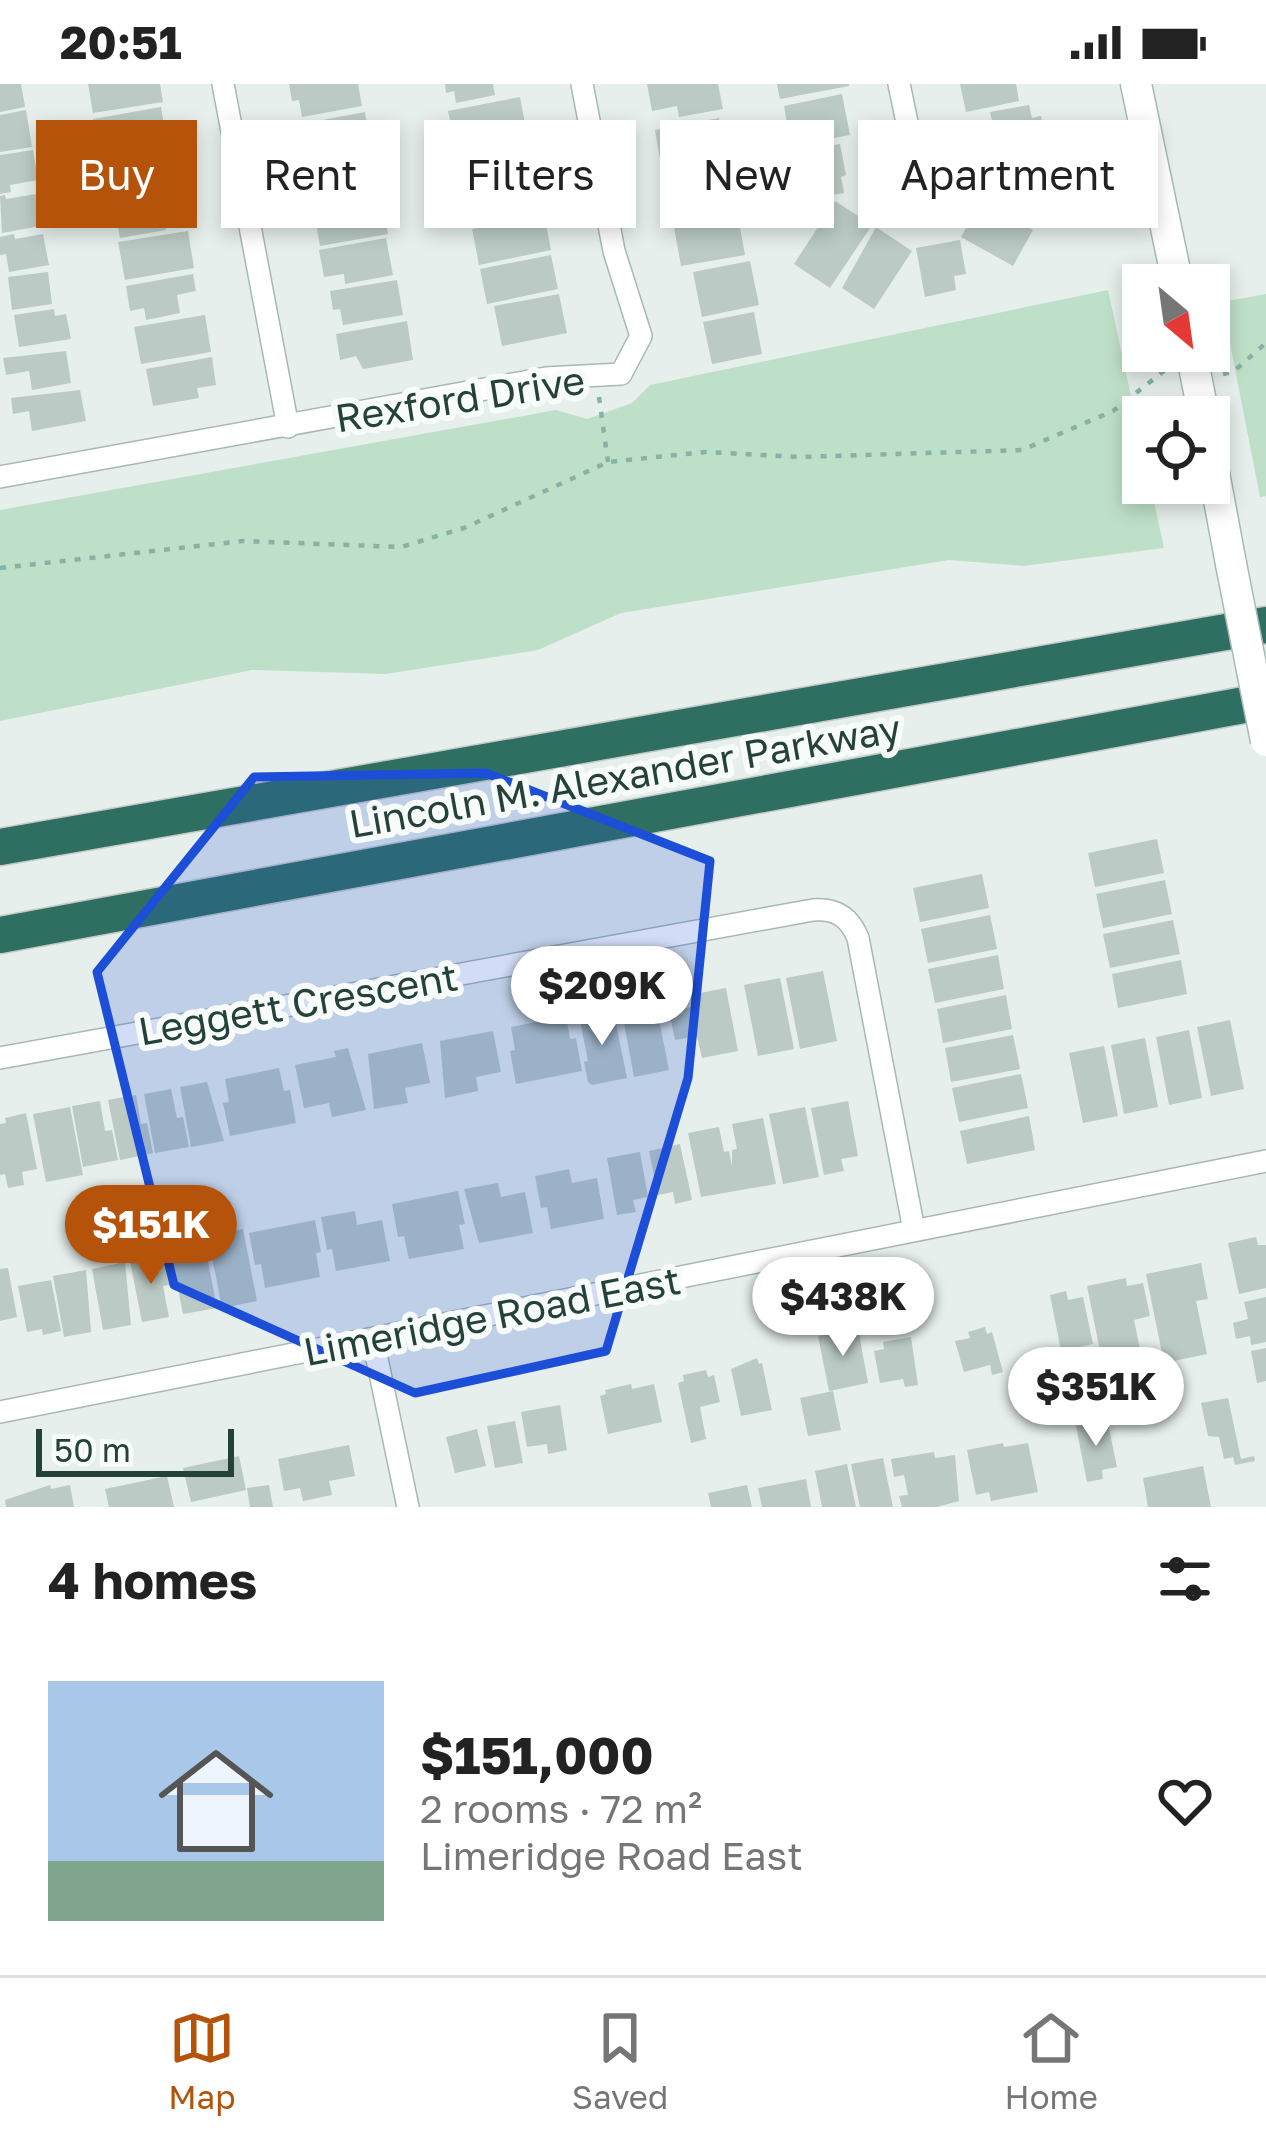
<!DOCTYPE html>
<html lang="en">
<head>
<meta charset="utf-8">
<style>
	:root { --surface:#fff; --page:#f2f2f2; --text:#222; --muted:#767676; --line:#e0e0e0; --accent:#b45309 }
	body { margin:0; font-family:"Golos Text",sans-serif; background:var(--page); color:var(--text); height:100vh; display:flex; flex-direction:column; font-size:45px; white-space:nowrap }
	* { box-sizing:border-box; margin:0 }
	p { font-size:39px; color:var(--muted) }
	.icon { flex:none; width:66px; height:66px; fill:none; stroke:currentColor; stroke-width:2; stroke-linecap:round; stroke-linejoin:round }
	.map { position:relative; height:1423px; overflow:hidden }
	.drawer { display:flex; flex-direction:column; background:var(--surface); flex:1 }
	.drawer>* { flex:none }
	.hud { position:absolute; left:36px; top:36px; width:1194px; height:108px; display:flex; gap:24px }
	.needle { width:78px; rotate:151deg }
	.buttons { position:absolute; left:1122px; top:180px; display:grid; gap:24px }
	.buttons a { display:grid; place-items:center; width:108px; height:108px; border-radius:0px; background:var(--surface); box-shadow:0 6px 18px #0003; font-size:60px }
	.scale { position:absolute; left:36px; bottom:30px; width:198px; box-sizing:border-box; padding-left:12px; border:6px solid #24423a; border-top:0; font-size:33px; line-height:42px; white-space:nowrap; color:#24423a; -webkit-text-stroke:9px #f7fbf9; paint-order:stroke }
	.price { position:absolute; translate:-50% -102px; padding:0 27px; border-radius:42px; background:#fff; color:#222; font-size:39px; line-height:78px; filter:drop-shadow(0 3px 6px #0008) }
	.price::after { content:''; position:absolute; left:50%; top:72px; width:36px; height:27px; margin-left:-18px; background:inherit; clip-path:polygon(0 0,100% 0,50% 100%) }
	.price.current { background:var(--accent); color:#fff }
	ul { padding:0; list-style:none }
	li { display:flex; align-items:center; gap:36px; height:300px; padding:0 48px }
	li span { display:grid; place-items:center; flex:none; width:336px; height:240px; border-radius:0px; color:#555 }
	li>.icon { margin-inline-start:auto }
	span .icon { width:144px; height:144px; fill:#fffc; stroke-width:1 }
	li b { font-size:51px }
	h2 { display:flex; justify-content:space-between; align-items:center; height:144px; padding:0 48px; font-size:51px }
	.tag { padding:0 42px; border-radius:0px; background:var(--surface); box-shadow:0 6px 18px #0003; font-size:42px; line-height:108px }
	.tag.current { background:var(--accent); color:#fff }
	.status { display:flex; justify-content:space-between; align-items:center; height:84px; padding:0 60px; background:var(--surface); direction:ltr }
	.status svg { height:33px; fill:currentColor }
	.menu { display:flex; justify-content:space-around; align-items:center; height:168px; border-top:3px solid var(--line); background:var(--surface); font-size:33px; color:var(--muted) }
	.menu a { display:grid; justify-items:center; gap:6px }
	.menu .current { color:var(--accent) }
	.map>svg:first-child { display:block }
</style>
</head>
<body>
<div class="status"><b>20:51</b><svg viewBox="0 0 49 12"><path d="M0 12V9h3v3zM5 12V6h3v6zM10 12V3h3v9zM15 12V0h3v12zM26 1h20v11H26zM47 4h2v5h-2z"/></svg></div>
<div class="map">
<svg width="1266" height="1423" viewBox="0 0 1266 1423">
	<rect width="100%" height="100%" fill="#e6efeb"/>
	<!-- green -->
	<path fill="#bfe0c8" d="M1108,206L1143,368V399H1150L1164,464L1023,482L949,476L621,529L538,566L386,590L252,586L0,637V426L556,326L587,335L632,319L650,301Z
		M1266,210V412L1260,413L1222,218Z"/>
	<!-- building -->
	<path fill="#bbcac4" d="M0,0H21L25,23L0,28Z
		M88,0H160L163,18L93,29Z
		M289,0H358L362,22L302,33L299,16L292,17Z
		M445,0H493L495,11L456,19L454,7L446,9Z
		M647,0H718L723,25L679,33L677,22L652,27Z
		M777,0H849V2L780,15Z
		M960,0H1016L1019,17L966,28Z
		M842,10L850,51L791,62L784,22Z
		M520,13L527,50L456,64L448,27Z
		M1029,21L1032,34L1041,32L1047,60L994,71L988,42L993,41L990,28Z
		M161,23L164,41L144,44L148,62L113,68L111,58L97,60L93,35Z
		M26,26L32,63L0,68V31Z
		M365,28L372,66L303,79L296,41Z
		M719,34L727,75L662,87L655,46Z
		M528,52L535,88L463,102L456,66Z
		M840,60L846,91L841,93L844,109L804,116L802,104L795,105L791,84L805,81L802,67Z
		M173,63L180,101L110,114L103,77Z
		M33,66L38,96L10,101L11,108L0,110V71Z
		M372,71L377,96L364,98L365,110L330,116L327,98L308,101L305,84Z
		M1005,74L1066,107L1048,140L1025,128L1022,132L984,112Z
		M724,82L727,96L736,98L738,109L730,114L732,123L693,132L687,113L668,117L663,94Z
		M536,91L542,127L471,142L464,106Z
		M179,105L184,133L164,136L166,146L120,154L113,117Z
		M36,110L39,124L54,121L57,139L2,149L0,112L5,111L6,115Z
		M382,112L388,150L320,162L313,124Z
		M835,117L872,141L830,204L794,180Z
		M981,117L1033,146L1013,182L961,153Z
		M737,127L745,171L681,182L673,138Z
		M544,130L551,166L479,181L472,145Z
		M876,143L912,167L874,225L842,204Z
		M188,147L194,184L125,196L118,158Z
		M14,150L15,155L43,150L49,181L9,188L6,170L0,171V153Z
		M386,154L393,191L345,200L344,190L324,193L319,166Z
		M960,156L966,190L954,192L956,206L925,213L916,164Z
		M551,171L558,205L487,220L480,185Z
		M750,177L759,221L702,233L693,188Z
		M48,188L52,220L12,226L8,193Z
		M193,190L196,207L177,211L180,229L146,236L144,224L130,227L126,202Z
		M397,196L403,231L343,241L340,225L333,226L330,207Z
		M559,210L567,249L502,262L494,222Z
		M54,225L55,232L66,230L71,255L19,263L14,231Z
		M754,228L762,270L712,280L703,238Z
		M205,231L211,268L141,280L134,243Z
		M407,237L413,276L363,285L356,272L340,276L336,250Z
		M66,267L71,299L32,306L29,287L6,291L3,274Z
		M212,273L216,301L197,304L199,314L153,322L146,285Z
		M80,306L86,337L32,347L29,327L13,330L11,314Z
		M1157,755L1164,789L1095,803L1088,769Z
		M982,790L989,824L920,838L913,804Z
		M1165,796L1172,830L1103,844L1096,810Z
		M990,831L997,865L928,879L921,845Z
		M1173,836L1180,870L1110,884L1103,850Z
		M998,871L1004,905L935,919L928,885Z
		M1181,876L1187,910L1118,924L1112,890Z
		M823,887L837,957L800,965L786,894Z
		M780,894L794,965L758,972L744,901Z
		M726,904L738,967L702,974L697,952L675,956L669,927L692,923L690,911Z
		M1006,911L1012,945L943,959L937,925Z
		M655,916L669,986L634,993L621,923Z
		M613,925L627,994L592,1001L588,998L584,978L588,977L579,932Z
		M566,932L570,955L576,954L582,987L516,1000L510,967L515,966L511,943Z
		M1230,936L1244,1005L1211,1012L1197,943Z
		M1189,946L1202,1014L1169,1021L1156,953Z
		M493,947L501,988L476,993L478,1007L445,1014L440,957Z
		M1013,951L1020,985L951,998L945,964Z
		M1145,954L1158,1023L1124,1030L1111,961Z
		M422,959L430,999L405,1004L408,1019L374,1025L368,970Z
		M1104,962L1118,1032L1083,1039L1069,969Z
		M348,964L366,1026L332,1033L329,1019L304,1024L295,981L336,973L334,967Z
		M279,984L284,1007L290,1006L296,1039L230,1052L223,1019L229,1018L225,995Z
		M1021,990L1028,1024L959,1038L952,1004Z
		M207,998L224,1057L191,1063L180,1003Z
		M171,1005L177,1034L183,1033L189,1063L155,1069L144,1010Z
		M136,1011L141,1040L147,1039L153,1069L120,1076L108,1016Z
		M100,1017L105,1047L112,1046L118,1076L83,1083L72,1022Z
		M848,1017L858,1072L841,1075L844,1087L824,1091L811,1024Z
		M70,1023L83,1091L46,1098L33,1030Z
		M805,1023L819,1093L783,1100L769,1030Z
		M26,1029L37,1085L22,1088L24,1101L8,1104L5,1090L0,1091V1040L6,1039L5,1034Z
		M1029,1032L1035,1066L967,1080L960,1047Z
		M763,1034L776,1100L701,1113L688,1049L719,1043L724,1068L729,1067L732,1082V1066L737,1065L732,1040Z
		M680,1060L692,1116L675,1120L673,1108L658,1111L649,1067Z
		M640,1068L648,1113L633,1116L636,1128L617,1131L607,1074Z
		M569,1085L572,1099L597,1094L604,1135L551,1145L547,1123L541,1124L535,1092Z
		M498,1099L501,1113L525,1108L533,1149L479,1159L464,1105Z
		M458,1107L465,1140L459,1141L464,1165L409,1175L404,1152L398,1153L392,1120Z
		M355,1127L357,1141L382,1136L390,1177L336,1187L332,1165L327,1166L321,1133Z
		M315,1136L321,1168L316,1169L320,1193L265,1204L261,1180L255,1181L249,1149Z
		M243,1145L257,1217L222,1224L208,1152Z
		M203,1152L217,1224L183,1230L169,1159Z
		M1256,1153L1258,1161H1266V1204L1239,1210L1228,1159Z
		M163,1170L169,1201L163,1202L169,1233L142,1238L130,1177Z
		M125,1178L131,1241L103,1246L92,1185Z
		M1201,1179L1208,1215L1196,1217L1207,1270L1164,1279L1146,1190Z
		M8,1184L17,1233L0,1237V1185Z
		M86,1186L91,1248L64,1253L53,1192Z
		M1126,1194L1127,1202L1143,1199L1150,1232L1134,1236L1140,1265L1129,1268L1131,1277L1103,1282L1087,1202Z
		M51,1196L61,1247L43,1251L42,1245L27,1248L18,1202Z
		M1066,1207L1068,1216L1083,1213L1093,1260L1061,1267L1050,1211Z
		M1266,1213V1258L1251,1261L1250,1252L1236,1255L1233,1239L1248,1235L1244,1218Z
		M985,1243L987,1250L992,1248L1003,1288L992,1291L990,1281L964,1288L955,1257L970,1254L968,1248Z
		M858,1244L868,1299L829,1307L818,1252Z
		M911,1253L918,1301L905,1303L903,1295L880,1299L874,1267L884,1265L883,1258Z
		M1266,1264V1297L1257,1299L1251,1267Z
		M757,1274L759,1280L762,1279L772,1326L741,1332L731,1285Z
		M706,1286L708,1293L714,1291L720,1318L700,1323L706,1355L691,1359L678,1299L684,1297L683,1291Z
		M631,1300L632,1305L654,1300L662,1338L608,1350L600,1312L606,1310L605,1306Z
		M833,1307L841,1346L808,1352L800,1314Z
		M1228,1314L1241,1375L1254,1372L1255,1377L1235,1381L1233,1373L1224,1375L1219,1353L1208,1352L1201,1319Z
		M560,1321L567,1366L548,1370L547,1360L527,1363L521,1328Z
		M1107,1335L1117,1383L1102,1386L1103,1395L1087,1398L1076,1342Z
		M515,1337L523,1379L495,1384L487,1342Z
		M477,1345L486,1382L455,1389L446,1353Z
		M1003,1359L1004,1363L1028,1359L1038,1408L991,1417L989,1408L976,1411L967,1366Z
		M349,1361L355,1392L329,1397L332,1411L303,1417L300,1404L284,1407L278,1375Z
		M934,1368L935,1374L955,1371L959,1417L937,1423H902L899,1412L908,1411L904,1391L894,1393L891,1375Z
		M239,1372L246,1406L191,1418L183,1384Z
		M883,1374L893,1423H860L851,1380Z
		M847,1380L856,1423H822L815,1387Z
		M1203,1382L1211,1423H1148L1143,1394Z
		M167,1392L174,1423H109L105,1405Z
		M806,1395L811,1423H762L758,1404Z
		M50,1401L51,1405L70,1401L74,1423H6L5,1416Z
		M269,1401L273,1423H250L247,1404Z
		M747,1401L752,1423H711L708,1409Z"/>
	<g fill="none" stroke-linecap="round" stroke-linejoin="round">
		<defs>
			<path id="minor" d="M223,0L288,343
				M899,0L913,67
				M0,393L546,294L621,290L641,252L614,167L582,0
				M0,974L813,826C835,824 849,832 858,854L914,1146
				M373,1256L408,1423
				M0,1328L1266,1077"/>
			<path id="secondary" d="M1136,0L1178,201
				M1191,267L1204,333
				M1209,362L1231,480"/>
			<path id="motorway" d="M0,763L1266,541
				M0,851L1266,617"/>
		</defs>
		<!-- minor casing -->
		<use href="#minor" stroke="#a8b8b2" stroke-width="24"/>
		<!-- secondary casing -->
		<use href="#secondary" stroke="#a4bbb3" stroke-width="33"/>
		<!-- motorway casing -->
		<use href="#motorway" stroke="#c2cac8" stroke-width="39"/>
		<!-- path -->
		<path stroke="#86b3a5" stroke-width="4.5" stroke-dasharray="6 9" stroke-linecap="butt" d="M1223,290L1233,288L1266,259
			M599,313L608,378
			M0,484L243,457L401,463L464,444L608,378L706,368L800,373L1022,366L1113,327L1164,287"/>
		<!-- minor -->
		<use href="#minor" stroke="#fff" stroke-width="21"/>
		<!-- secondary -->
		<use href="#secondary" stroke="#fff" stroke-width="30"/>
		<!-- motorway -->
		<use href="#motorway" stroke="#2f6f62" stroke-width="36"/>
		<defs>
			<path id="secondary-bridge" d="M1231,480L1266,657"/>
		</defs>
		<!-- secondary-bridge casing -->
		<use href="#secondary-bridge" stroke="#a4bbb3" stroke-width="33" stroke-linecap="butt"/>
		<!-- secondary-bridge -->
		<use href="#secondary-bridge" stroke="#fff" stroke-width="30"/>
	</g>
	<!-- marked area -->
	<path fill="#1d4ed8" fill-opacity="0.2" stroke="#1d4ed8" stroke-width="9" stroke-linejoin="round" d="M486,689L710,777L688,994L606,1267L415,1309L174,1201L97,888L254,693Z"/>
	<g text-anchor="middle" stroke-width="12" stroke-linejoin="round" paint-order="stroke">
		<!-- street labels -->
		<g font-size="39" fill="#24423a" stroke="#f7fbf9">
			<text transform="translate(460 315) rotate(-9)" y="14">Rexford Drive</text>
			<text transform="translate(625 692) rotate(-10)" y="14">Lincoln M. Alexander Parkway</text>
			<text transform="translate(298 920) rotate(-10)" y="14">Leggett Crescent</text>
			<text transform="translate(492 1232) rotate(-11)" y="14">Limeridge Road East</text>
		</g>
	</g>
</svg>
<div class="buttons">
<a><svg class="needle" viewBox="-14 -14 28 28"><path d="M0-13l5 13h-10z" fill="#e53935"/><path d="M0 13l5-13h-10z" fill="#767676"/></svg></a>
<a><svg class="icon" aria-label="locate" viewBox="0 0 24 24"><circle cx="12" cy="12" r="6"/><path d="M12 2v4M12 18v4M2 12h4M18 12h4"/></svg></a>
</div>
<div class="scale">50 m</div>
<b class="price" style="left:602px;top:964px">$209K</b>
<b class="price current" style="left:151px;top:1203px">$151K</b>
<b class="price" style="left:843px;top:1275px">$438K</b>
<b class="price" style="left:1096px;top:1365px">$351K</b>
<div class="hud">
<a class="tag current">Buy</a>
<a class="tag">Rent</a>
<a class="tag">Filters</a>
<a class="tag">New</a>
<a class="tag">Apartment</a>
</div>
</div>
<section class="drawer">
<h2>4 homes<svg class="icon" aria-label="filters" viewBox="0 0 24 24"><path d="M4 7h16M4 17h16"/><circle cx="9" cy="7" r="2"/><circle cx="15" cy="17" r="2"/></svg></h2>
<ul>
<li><span style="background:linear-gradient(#a9c7e8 75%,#7fa58c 0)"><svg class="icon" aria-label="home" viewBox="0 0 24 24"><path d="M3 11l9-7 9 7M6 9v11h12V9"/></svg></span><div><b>$151,000</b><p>2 rooms · 72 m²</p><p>Limeridge Road East</p></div><svg class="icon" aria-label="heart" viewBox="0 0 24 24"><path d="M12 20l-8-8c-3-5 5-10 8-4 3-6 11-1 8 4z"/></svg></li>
</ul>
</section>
<nav class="menu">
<a class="current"><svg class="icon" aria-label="map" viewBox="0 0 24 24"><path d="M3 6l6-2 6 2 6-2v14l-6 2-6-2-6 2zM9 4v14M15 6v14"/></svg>Map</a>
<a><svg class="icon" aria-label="saved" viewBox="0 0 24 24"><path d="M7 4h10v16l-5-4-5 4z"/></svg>Saved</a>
<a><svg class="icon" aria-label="home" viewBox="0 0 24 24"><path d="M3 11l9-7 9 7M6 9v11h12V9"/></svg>Home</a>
</nav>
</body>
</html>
